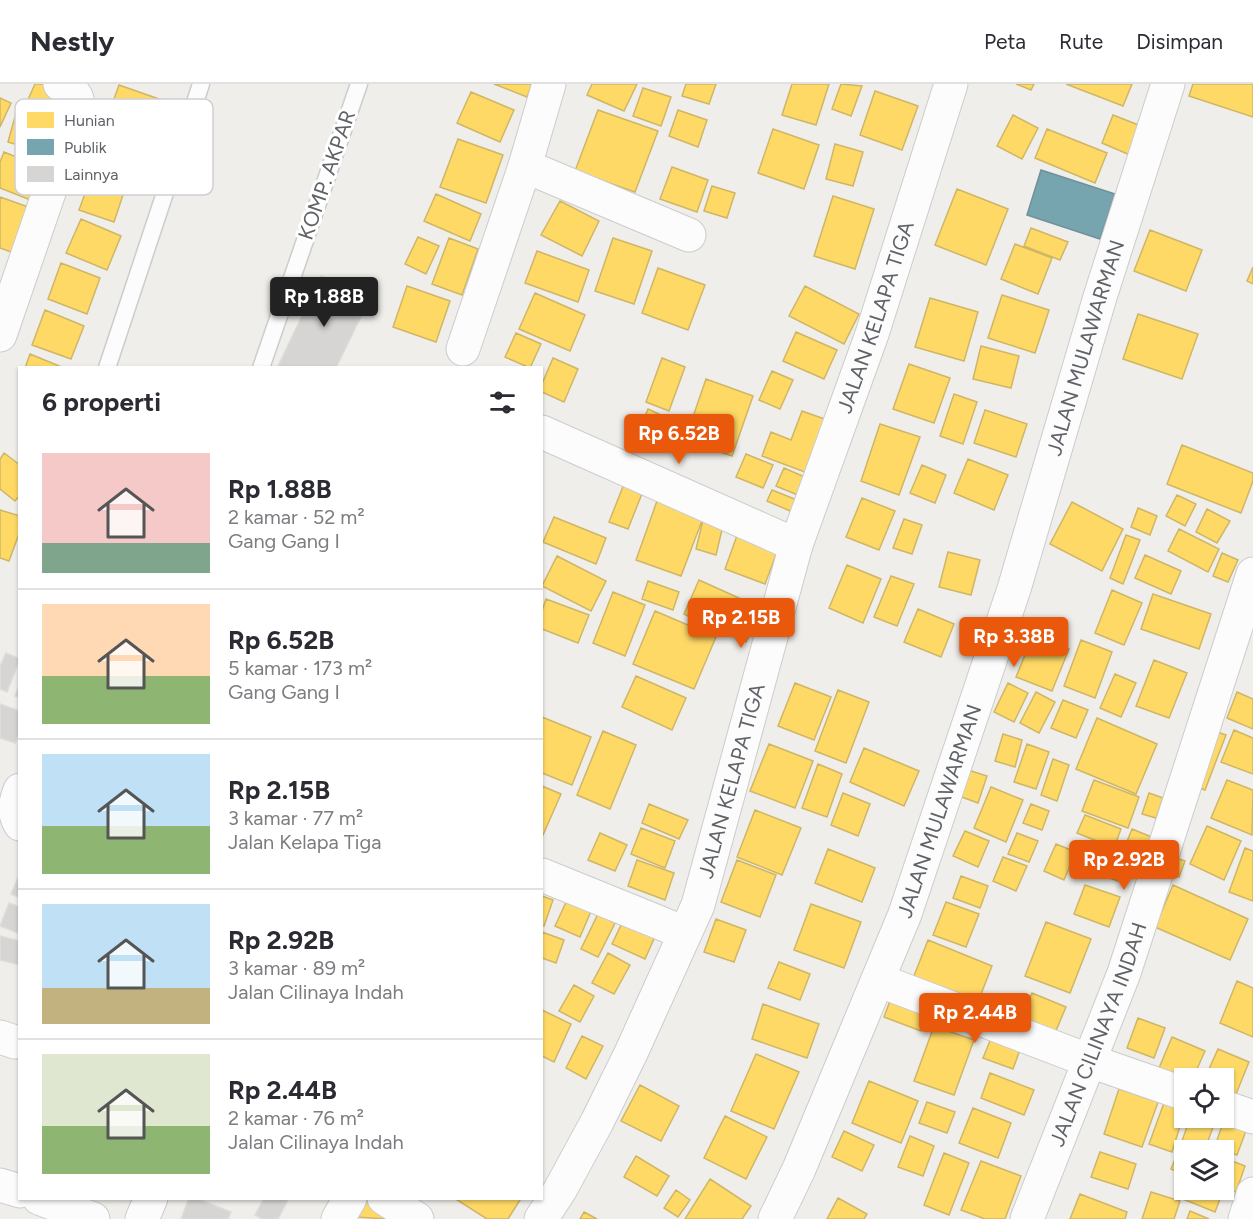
<!DOCTYPE html>
<html lang="id">
<head>
<meta charset="utf-8">
<style>
	:root { --surface:#fff; --page:#f7f7f7; --text:#2b2b33; --muted:#7c7c81; --line:#e1e1e2; --accent:#ea580c }
	body { margin:0; font-family:Figtree,sans-serif; background:var(--page); color:var(--text); height:100vh; display:flex; flex-direction:column; font-size:22px; white-space:nowrap }
	* { box-sizing:border-box; margin:0 }
	p { font-size:20px; color:var(--muted) }
	.icon { flex:none; width:33px; height:33px; fill:none; stroke:currentColor; stroke-width:2; stroke-linecap:round; stroke-linejoin:round }
	.map { position:relative; flex:1; overflow:hidden }
	.side { position:absolute; left:18px; top:282px; width:525px; height:834px; display:flex; flex-direction:column; background:var(--surface); border-radius:0px; box-shadow:0 2px 4px #0004 }
	.side>* { flex:none }
	.buttons { position:absolute; left:1174px; top:984px; display:grid; gap:12px }
	.buttons a { display:grid; place-items:center; width:60px; height:60px; border-radius:0px; background:var(--surface); box-shadow:0 2px 4px #0004; font-size:30px }
	.price { position:absolute; translate:-50% -51px; padding:0 14px; border-radius:6px; background:var(--accent); color:#fff; font-size:20px; line-height:39px; filter:drop-shadow(0 2px 3px #0008) }
	.price::after { content:''; position:absolute; left:50%; top:36px; width:18px; height:14px; margin-left:-9px; background:inherit; clip-path:polygon(0 0,100% 0,50% 100%) }
	.price.on { background:#222; color:#fff }
	ul { padding:0; list-style:none }
	li { display:flex; align-items:center; gap:18px; height:150px; padding:0 24px }
	li+li { border-top:2px solid var(--line) }
	li span { display:grid; place-items:center; flex:none; width:168px; height:120px; border-radius:0px; color:#555 }
	li>.icon { margin-inline-start:auto }
	span .icon { width:72px; height:72px; fill:#fffc; stroke-width:1 }
	li b { font-size:26px }
	h2 { display:flex; justify-content:space-between; align-items:center; height:72px; padding:0 24px; font-size:26px }
	header { display:flex; align-items:center; gap:36px; box-sizing:border-box; height:84px; padding:0 30px; background:var(--surface); border-bottom:2px solid var(--line) }
	header strong { font-size:28px }
	nav { display:flex; gap:33px; margin-inline-start:auto; font-size:21px }
	.map>svg:first-child { display:block }
</style>
</head>
<body>
<header>
<strong>Nestly</strong>
<nav><a>Peta</a><a>Rute</a><a>Disimpan</a></nav>
</header>
<div class="map">
<svg width="1253" height="1135" viewBox="0 0 1253 1135">
	<rect width="100%" height="100%" fill="#efeeea"/>
	<!-- homes -->
	<path fill="#ffd966" stroke="#cfb667" stroke-width="1.5" d="M35,0H46L66,8L57,30L27,18Z
		M494,0H532L527,13Z
		M592,0H637L624,27L587,11Z
		M686,0H716L709,20L682,12Z
		M792,0H829L816,41L782,31Z
		M841,0L862,2L851,32L832,25Z
		M1016,0H1034L1031,6Z
		M1066,0H1132L1123,22Z
		M1193,0H1253V33L1189,12Z
		M119,1L162,16L146,60L103,46Z
		M643,4L671,13L661,42L633,32Z
		M875,7L918,22L902,66L860,51Z
		M471,8L514,26L500,58L457,39Z
		M0,14L11,19L0,43Z
		M598,26L658,47L635,108L575,87Z
		M678,26L707,36L698,63L669,52Z
		M16,29L52,40L44,69L8,58Z
		M1013,31L1038,44L1022,75L997,62Z
		M1113,31L1141,42L1130,71L1102,59Z
		M773,45L819,61L804,105L758,89Z
		M1047,45L1107,69L1095,99L1035,74Z
		M458,55L503,71L486,119L440,103Z
		M835,60L863,68L853,102L826,95Z
		M4,68L46,85L33,117L0,104V78Z
		M672,83L708,96L697,128L660,115Z
		M91,93L125,105L114,138L79,126Z
		M712,102L735,109L727,134L704,127Z
		M957,105L1008,125L986,181L935,161Z
		M436,110L481,130L470,157L424,137Z
		M833,112L874,125L855,185L814,172Z
		M0,113L31,124L14,169L0,164Z
		M560,117L599,137L582,172L541,151Z
		M81,135L121,152L107,186L66,169Z
		M1031,144L1068,158L1060,176L1024,162Z
		M1150,146L1202,166L1186,207L1134,187Z
		M418,153L439,162L426,190L405,180Z
		M449,154L478,165L462,211L432,200Z
		M613,154L652,167L634,220L595,207Z
		M1015,160L1052,174L1038,210L1001,195Z
		M537,167L589,186L578,218L525,199Z
		M61,179L100,194L87,230L48,215Z
		M1253,183V200L1247,197Z
		M658,184L705,201L688,246L642,229Z
		M407,202L450,217L436,258L393,243Z
		M805,202L859,230L844,260L789,232Z
		M535,209L585,231L570,267L519,245Z
		M1002,211L1049,226L1035,269L988,254Z
		M930,214L978,228L964,277L915,263Z
		M45,226L84,242L71,275L32,261Z
		M1138,230L1198,250L1182,295L1123,275Z
		M796,248L837,266L824,295L783,277Z
		M516,249L541,260L530,284L505,273Z
		M981,262L1019,272L1011,304L973,295Z
		M30,270L64,284H25Z
		M553,274L578,285L564,318L542,308V300Z
		M662,274L685,283L669,327L646,318Z
		M909,280L950,294L934,339L893,325Z
		M772,287L793,296L780,325L759,316Z
		M706,295L753,312L732,372L685,356Z
		M954,310L977,318L963,360L940,352Z
		M648,325L672,336L661,361L637,350Z
		M985,326L1027,340L1016,373L974,359Z
		M802,327L833,338L813,391L762,372L771,348L791,356Z
		M880,340L920,353L899,411L861,397Z
		M1182,361L1253,389V397L1241,429L1167,400Z
		M4,369L20,381V411L15,417L0,405V375Z
		M746,370L773,381L763,404L736,393Z
		M968,375L1008,391L994,426L954,409Z
		M922,381L946,391L935,419L910,409Z
		M784,384L807,394L800,412L776,402Z
		M626,395L645,402L628,445L609,438Z
		M772,406L802,418L797,430L767,417Z
		M1177,411L1196,420L1185,442L1166,432Z
		M862,414L895,427L879,466L846,453Z
		M657,417L703,434L681,492L636,476Z
		M1072,418L1123,445L1102,487L1050,460Z
		M1138,424L1157,432L1150,451L1131,443Z
		M1207,425L1230,437L1217,459L1196,448Z
		M0,426L20,432V447L9,477L0,474Z
		M705,428L725,433L716,471L696,465Z
		M554,433L606,454L596,480L543,458Z
		M904,435L922,441L912,470L893,464Z
		M1179,445L1219,465L1208,488L1168,467Z
		M739,446L780,460L765,500L725,485Z
		M1126,451L1140,456L1123,500L1110,494Z
		M948,468L980,476L971,511L939,503Z
		M1222,469L1238,476L1228,498L1213,492Z
		M1145,471L1181,487L1171,510L1135,494Z
		M557,472L606,497L591,527L542,502Z
		M847,481L881,495L863,539L829,524Z
		M891,492L914,500L897,542L874,533Z
		M699,496L761,524L746,558L684,530Z
		M648,497L679,508L673,526L642,515Z
		M1112,506L1142,519L1124,561L1095,549Z
		M613,508L645,521L625,572L593,559Z
		M1153,510L1211,530L1199,565L1141,545Z
		M546,515L589,531L578,559L542,545V527Z
		M918,525L954,540L941,573L904,558Z
		M655,527L716,553L694,605L633,580Z
		M1033,551L1069,565L1052,607L1016,593Z
		M1081,556L1112,568L1095,614L1064,602Z
		M1154,576L1187,589L1169,634L1136,622Z
		M1115,590L1136,599L1121,633L1100,624Z
		M636,592L686,614L672,646L622,623Z
		M795,599L831,613L814,656L778,642Z
		M1008,599L1028,609L1014,638L994,628Z
		M838,606L869,618L846,679L815,667Z
		M1036,608L1055,618L1039,649L1020,639Z
		M1237,608L1253,615V645L1227,634Z
		M1063,616L1088,626L1076,654L1051,644Z
		M542,633L591,653L572,701L542,689Z
		M1097,634L1157,660L1136,710L1076,685Z
		M1211,646L1226,651L1205,706L1190,701Z
		M1234,646L1253,654V690L1221,678Z
		M603,647L636,661L610,725L577,711Z
		M1003,650L1022,656L1015,683L995,677Z
		M769,660L813,677L795,724L750,707Z
		M1027,660L1049,668L1036,705L1014,698Z
		M864,664L919,687L904,722L850,698Z
		M1053,675L1069,681L1057,717L1041,711Z
		M818,680L842,690L827,733L802,724Z
		M968,686L987,692L978,719L959,712Z
		M1094,696L1139,713L1128,744L1082,727Z
		M1227,696L1253,706L1252,751L1211,734Z
		M542,702L561,710L543,751H542Z
		M991,703L1023,716L1006,758L974,744Z
		M843,709L870,720L858,752L831,741Z
		M1149,709L1163,714L1156,734L1142,730Z
		M649,720L688,736L679,755L642,739Z
		M1031,720L1049,727L1042,746L1023,739Z
		M755,726L801,744L782,791L737,773Z
		M1085,731L1121,745L1114,764L1077,749Z
		M1207,742L1241,757L1224,796L1190,780Z
		M641,744L675,757L665,784L631,770Z
		M1132,745L1154,754L1144,779L1122,770Z
		M965,747L989,757L978,783L953,772Z
		M600,749L627,761L615,787L588,776Z
		M1017,749L1038,757L1029,778L1008,770Z
		M1056,760L1076,768L1064,796L1044,787Z
		M1085,763L1125,777L1118,797L1078,783Z
		M1245,764L1253,767V817L1229,808Z
		M828,765L875,784L862,818L815,799Z
		M1170,772L1185,777L1179,793L1164,787Z
		M1003,773L1027,782L1016,807L993,797Z
		M637,776L674,789L665,816L628,802Z
		M737,776L776,791L760,833L721,818Z
		M961,792L988,802L980,824L953,814Z
		M1085,801L1120,813L1109,843L1074,830Z
		M1173,801L1248,835L1230,876L1155,843Z
		M542,812L553,816L544,842L542,841Z
		M568,814L592,825L580,853L555,842Z
		M946,818L979,830L966,863L933,851Z
		M811,820L861,838L844,884L794,866Z
		M598,830L615,839L598,873L581,865Z
		M625,833L657,848L645,875L612,860Z
		M716,835L746,846L734,878L704,868Z
		M1046,838L1091,855L1070,909L1025,892Z
		M542,848L564,856L556,879L542,874Z
		M928,856L992,882L976,923L912,897Z
		M608,869L630,881L614,910L592,899Z
		M779,878L810,890L800,916L768,904Z
		M1237,897L1253,904V953L1220,939Z
		M574,901L594,912L580,938L559,927Z
		M1032,909L1066,923L1055,949L1021,934Z
		M891,914L928,928L921,947L884,933Z
		M763,920L819,940L807,974L752,955Z
		M542,926L571,940L554,978L542,972Z
		M1138,934L1165,944L1154,974L1127,964Z
		M934,942L974,956L954,1011L914,997Z
		M582,952L603,962L586,995L566,984Z
		M992,952L1021,963L1013,985L983,974Z
		M1172,953L1205,967L1193,994L1157,989Z
		M1218,965L1249,978L1234,1015L1224,1010V994H1205Z
		M756,970L799,988L774,1045L731,1027Z
		M990,989L1034,1006L1024,1031L981,1014Z
		M869,997L918,1017L901,1059L852,1039Z
		M640,1001L679,1022L661,1057L621,1037Z
		M1119,1005L1158,1018L1142,1063L1104,1050Z
		M927,1018L955,1028L947,1049L919,1039Z
		M1164,1019L1185,1026L1172,1068L1149,1060Z
		M973,1024L1011,1039L998,1074L959,1059Z
		M725,1032L767,1053L746,1095L704,1074Z
		M1190,1034L1213,1043L1205,1065L1182,1057Z
		M1224,1036L1247,1044L1237,1071L1215,1062Z
		M844,1047L874,1061L862,1087L832,1073Z
		M910,1052L934,1062L923,1092L898,1083Z
		M1181,1061L1194,1066H1185V1091L1171,1085Z
		M1100,1068L1136,1080L1128,1105L1091,1093Z
		M944,1069L969,1079L949,1131L924,1121Z
		M636,1072L669,1092L657,1112L624,1093Z
		M1224,1074L1245,1082L1236,1108L1224,1104Z
		M981,1077L1021,1092L1005,1135H985L961,1126Z
		M710,1095L751,1122L742,1135H685Z
		M676,1106L690,1116L678,1133L664,1124Z
		M1187,1106H1219L1223,1107L1215,1128L1183,1115Z
		M1151,1108L1180,1117L1174,1135H1142Z
		M1080,1110L1127,1128L1125,1135H1070Z
		M365,1114H377L387,1135L356,1133Z
		M454,1114H518L520,1116L508,1135H487Z
		M838,1114L867,1130L864,1135H827Z
		M1190,1127L1209,1135H1187Z
		M584,1128L597,1135H580Z"/>
	<!-- public -->
	<path fill="#76a5af" stroke="#6f919a" stroke-width="1.5" d="M1041,86L1115,110L1100,155L1027,131Z"/>
	<!-- building -->
	<path fill="#d6d5d3" stroke="#deddd9" stroke-width="1.5" d="M321,192L369,216L336,284H277Z
		M6,569L20,575L7,608L0,605V582Z
		M20,599V614L15,612Z
		M0,620L20,627V648L15,659L0,654Z
		M20,789V814L11,810Z
		M9,819L20,823V850L0,842Z
		M0,852L20,857V881L0,876Z
		M189,1114H196L231,1128L228,1135H181Z
		M264,1114H289L278,1135H262L255,1131Z"/>
	<g fill="none" stroke-linecap="round" stroke-linejoin="round">
		<defs>
			<path id="service" d="M107,284L201,0
				M261,284L359,0"/>
			<g id="minor">
				<path d="M525,82L689,151"/>
				<path d="M0,251L78,24C79,10 71,7 60,0"/>
				<path d="M463,265L525,82L549,0"/>
				<path d="M542,348L796,461"/>
				<path d="M20,706C15,719 13,728 20,740"/>
				<path d="M542,791L685,849"/>
				<path d="M878,896L1090,977L1185,1010"/>
				<path d="M0,953L15,958"/>
				<path d="M1224,1023L1253,1033"/>
				<path d="M0,1101L20,1107"/>
				<path d="M39,1114L93,1135"/>
				<path d="M384,1114L417,1135"/>
				<path d="M142,1135L151,1114"/>
				<path d="M338,1135L350,1114"/>
				<path id="s1" d="M541,1135L560,1106L597,1038L631,969L698,821L796,461L872,250L951,0"/>
				<path id="s2" d="M775,1135L799,1085L905,830L1014,505L1100,213L1168,0"/>
				<path id="s3" d="M1027,1135L1124,889L1253,490"/>
				<path d="M1245,1135L1253,1110"/>
			</g>
		</defs>
		<!-- service casing -->
		<use href="#service" stroke="#cbcccc" stroke-width="19"/>
		<!-- minor casing -->
		<use href="#minor" stroke="#cbcccc" stroke-width="35"/>
		<!-- service -->
		<use href="#service" stroke="#fdfcfc" stroke-width="16"/>
		<!-- minor -->
		<use href="#minor" stroke="#fdfcfc" stroke-width="33"/>
	</g>
	<g text-anchor="middle" stroke-width="6" stroke-linejoin="round" paint-order="stroke">
		<!-- street labels -->
		<g font-size="21" fill="#5f6368" stroke="#fff">
			<text transform="translate(327 91) rotate(-71)" y="7">KOMP. AKPAR</text>
			<text dy="7" stroke="none"><textPath href="#s1" startOffset="966">JALAN KELAPA TIGA</textPath></text>
			<text dy="7" stroke="none"><textPath href="#s2" startOffset="926">JALAN MULAWARMAN</textPath></text>
			<text dy="7" stroke="none"><textPath href="#s1" startOffset="480">JALAN KELAPA TIGA</textPath></text>
			<text dy="7" stroke="none"><textPath href="#s2" startOffset="440">JALAN MULAWARMAN</textPath></text>
			<text dy="7" stroke="none"><textPath href="#s3" startOffset="198">JALAN CILINAYA INDAH</textPath></text>
		</g>
	</g>
	<!-- legend -->
	<rect x="15" y="15" width="198" height="96" rx="9" fill="#fff" stroke="#cfd0d2" stroke-width="1.5"/>
	<rect x="27" y="28" width="27" height="16" fill="#ffd966"/>
	<rect x="27" y="55" width="27" height="16" fill="#76a5af"/>
	<rect x="27" y="82" width="27" height="16" fill="#d6d5d3"/>
	<g font-size="16" fill="#5f6368">
		<text x="64" y="42">Hunian</text>
		<text x="64" y="69">Publik</text>
		<text x="64" y="96">Lainnya</text>
	</g>
</svg>
<div class="buttons">
<a><svg class="icon" aria-label="locate" viewBox="0 0 24 24"><circle cx="12" cy="12" r="6"/><path d="M12 2v4M12 18v4M2 12h4M18 12h4"/></svg></a>
<a><svg class="icon" aria-label="layers" viewBox="0 0 24 24"><path d="M12 4l9 5-9 5-9-5zM3 14l9 5 9-5"/></svg></a>
</div>
<b class="price on" style="left:324px;top:244px">Rp 1.88B</b>
<b class="price" style="left:679px;top:381px">Rp 6.52B</b>
<b class="price" style="left:741px;top:565px">Rp 2.15B</b>
<b class="price" style="left:1014px;top:584px">Rp 3.38B</b>
<b class="price" style="left:1124px;top:807px">Rp 2.92B</b>
<b class="price" style="left:975px;top:960px">Rp 2.44B</b>
<section class="side">
<h2>6 properti<svg class="icon" aria-label="filters" viewBox="0 0 24 24"><path d="M4 7h16M4 17h16"/><circle cx="9" cy="7" r="2"/><circle cx="15" cy="17" r="2"/></svg></h2>
<ul>
<li><span style="background:linear-gradient(#f6c9c9 75%,#7fa58c 0)"><svg class="icon" aria-label="home" viewBox="0 0 24 24"><path d="M3 11l9-7 9 7M6 9v11h12V9"/></svg></span><div><b>Rp 1.88B</b><p>2 kamar · 52 m²</p><p>Gang Gang I</p></div></li>
<li><span style="background:linear-gradient(#ffd9b3 60%,#8fb573 0)"><svg class="icon" aria-label="home" viewBox="0 0 24 24"><path d="M3 11l9-7 9 7M6 9v11h12V9"/></svg></span><div><b>Rp 6.52B</b><p>5 kamar · 173 m²</p><p>Gang Gang I</p></div></li>
<li><span style="background:linear-gradient(#bfe0f5 60%,#8fb573 0)"><svg class="icon" aria-label="home" viewBox="0 0 24 24"><path d="M3 11l9-7 9 7M6 9v11h12V9"/></svg></span><div><b>Rp 2.15B</b><p>3 kamar · 77 m²</p><p>Jalan Kelapa Tiga</p></div></li>
<li><span style="background:linear-gradient(#bfe0f5 70%,#c2b280 0)"><svg class="icon" aria-label="home" viewBox="0 0 24 24"><path d="M3 11l9-7 9 7M6 9v11h12V9"/></svg></span><div><b>Rp 2.92B</b><p>3 kamar · 89 m²</p><p>Jalan Cilinaya Indah</p></div></li>
<li><span style="background:linear-gradient(#dfe7d0 60%,#8fb573 0)"><svg class="icon" aria-label="home" viewBox="0 0 24 24"><path d="M3 11l9-7 9 7M6 9v11h12V9"/></svg></span><div><b>Rp 2.44B</b><p>2 kamar · 76 m²</p><p>Jalan Cilinaya Indah</p></div></li>
</ul>
</section>
</div>
</body>
</html>
